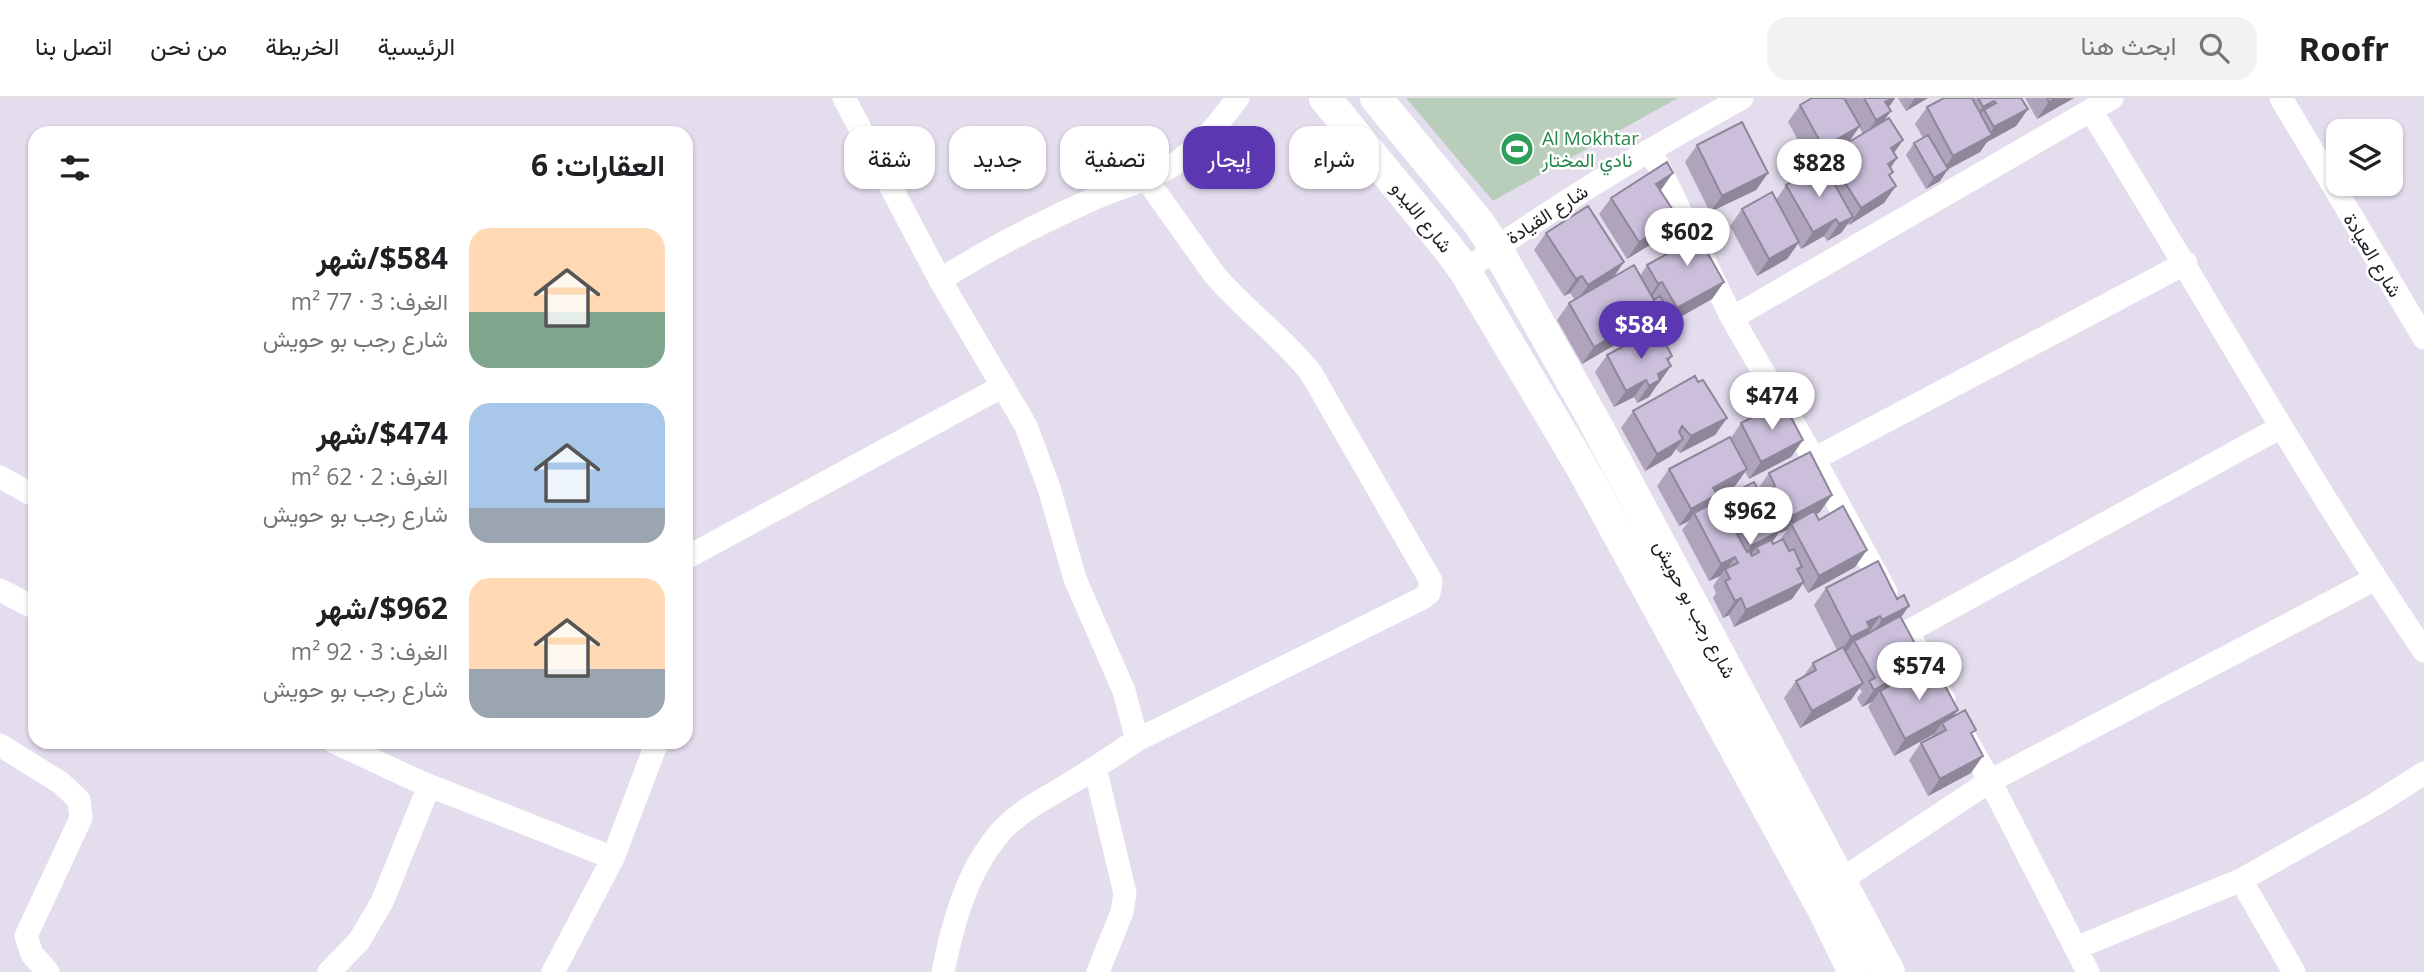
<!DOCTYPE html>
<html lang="ar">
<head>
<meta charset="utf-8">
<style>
	:root { --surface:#fff; --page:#f2f2f2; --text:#202124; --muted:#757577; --line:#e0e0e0; --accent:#5b38b1 }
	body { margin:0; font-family:"Open Sans",Vazirmatn,sans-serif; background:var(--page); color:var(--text); direction:rtl; height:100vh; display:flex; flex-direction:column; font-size:26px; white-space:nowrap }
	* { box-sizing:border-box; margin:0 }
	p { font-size:23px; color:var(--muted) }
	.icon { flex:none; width:38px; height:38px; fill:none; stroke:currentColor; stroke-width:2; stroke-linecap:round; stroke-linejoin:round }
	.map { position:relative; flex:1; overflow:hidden; direction:ltr }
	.drawer { position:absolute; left:28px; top:28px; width:665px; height:623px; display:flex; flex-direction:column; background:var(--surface); border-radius:21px; box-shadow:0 2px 5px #0004; direction:rtl }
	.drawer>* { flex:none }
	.banner { position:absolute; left:714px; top:28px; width:665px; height:63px; direction:rtl; display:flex; gap:14px }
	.fabs { position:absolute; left:2326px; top:21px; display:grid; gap:14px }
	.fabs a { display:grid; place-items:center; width:77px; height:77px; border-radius:14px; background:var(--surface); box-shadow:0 2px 5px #0004; font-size:35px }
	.price { position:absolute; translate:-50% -60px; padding:0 16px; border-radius:24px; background:#fff; color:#222; font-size:23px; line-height:46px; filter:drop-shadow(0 2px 4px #0008) }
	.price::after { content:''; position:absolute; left:50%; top:42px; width:21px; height:16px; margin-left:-10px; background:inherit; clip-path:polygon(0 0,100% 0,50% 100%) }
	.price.current { background:var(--accent); color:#fff }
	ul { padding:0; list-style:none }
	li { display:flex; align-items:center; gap:21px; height:175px; padding:0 28px }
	li span { display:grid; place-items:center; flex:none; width:196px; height:140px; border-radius:21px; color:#555 }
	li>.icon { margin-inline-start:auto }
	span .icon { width:84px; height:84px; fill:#fffc; stroke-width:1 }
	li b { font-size:30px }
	h2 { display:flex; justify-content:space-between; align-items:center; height:84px; padding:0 28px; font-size:30px }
	.pill { padding:0 24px; border-radius:21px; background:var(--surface); box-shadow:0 2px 5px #0004; font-size:24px; line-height:63px }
	.pill.current { background:var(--accent); color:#fff }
	header { display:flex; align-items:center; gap:42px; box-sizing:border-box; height:98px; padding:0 35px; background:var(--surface); border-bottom:2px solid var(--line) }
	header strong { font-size:33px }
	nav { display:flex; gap:38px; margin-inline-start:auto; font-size:24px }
	.search { width:490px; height:63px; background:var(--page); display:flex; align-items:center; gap:18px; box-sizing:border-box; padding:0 24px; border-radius:21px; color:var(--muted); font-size:26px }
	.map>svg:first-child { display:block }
</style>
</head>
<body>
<header>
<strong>Roofr</strong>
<div class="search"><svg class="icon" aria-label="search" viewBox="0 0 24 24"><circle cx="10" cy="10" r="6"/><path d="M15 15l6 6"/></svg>ابحث هنا</div>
<nav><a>الرئيسية</a><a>الخريطة</a><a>من نحن</a><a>اتصل بنا</a></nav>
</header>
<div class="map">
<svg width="2424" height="874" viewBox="0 0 2424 874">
	<rect width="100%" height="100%" fill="#e4ddee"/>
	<!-- green -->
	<path fill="#b8ceba" d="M1406,0H1678L1493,103Z"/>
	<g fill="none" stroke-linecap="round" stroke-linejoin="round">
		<!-- street -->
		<path stroke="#fff" stroke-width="23" d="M844,0L940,182
			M2281,0L2424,240
			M2091,13C2203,193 2305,378 2424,553
			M1648,53L1658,67L1732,220L1814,361L1886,494
			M1465,173C1552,108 1647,53 1742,0
			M1732,220L2112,0
			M1814,361L2186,165
			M0,379L35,398
			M686,460L1003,288
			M0,492L35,510
			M1907,534L2281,329
			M1911,540L1944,602
			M1964,638L1990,683L2088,874
			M1137,642L1423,500L1429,495L1431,483L1311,275C1282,238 1244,212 1214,176L1147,82
			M334,644L420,684L613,760
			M0,647L61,685L79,702L81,720L26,838L32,856L48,874
			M1095,670L1125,795L1122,814L1098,874
			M1841,782L1990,683L2375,481
			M2241,782L2294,874
			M2076,850L2241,782L2374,707L2424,675
			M329,874L359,843L382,804L429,688
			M553,874L613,760L657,644
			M943,874C953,825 966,775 999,736C1017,714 1046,700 1069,686C1092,672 1114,657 1137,642L1124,593L1075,481L1049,390L1026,328L940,182C987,152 1040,125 1091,102C1121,88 1153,83 1179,63C1203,46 1220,23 1238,0"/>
		<!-- secondary -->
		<path stroke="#fff" stroke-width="32" d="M1325,0L1448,150L1465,173L1581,368L1822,809L1854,874
			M1376,0L1478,124L1502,160L1593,321L1889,874"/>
	</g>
	<!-- wall -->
	<path fill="#afa4bc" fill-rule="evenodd" d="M1812,0H1895L1888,10L1884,23L1903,42L1894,55L1897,60L1891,70L1884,105L1849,127L1848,125L1841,135L1827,143L1824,138L1801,151L1798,146L1787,161L1757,178L1730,128L1742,111L1776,102L1786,87L1817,69L1824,59L1863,36L1859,29L1848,45L1811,66L1788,24L1800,7Z
		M1898,0H1928L1906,13Z
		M1944,0H2021L2028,11L2016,28L1987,44L1980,54L1948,71L1940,83L1926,91L1906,57L1914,45L1923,40L1915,26L1927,9Z
		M2025,0H2074L2037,21Z
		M1697,47L1768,75L1756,92L1710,114L1685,64Z
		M1661,92L1660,93L1678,120L1666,137L1627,161L1599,116L1611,100Z
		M1678,134L1706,135L1701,143L1724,184L1712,201L1666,227L1660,236L1668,263L1659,285L1657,287L1649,299L1637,305L1634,299L1614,309L1595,274L1607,257L1621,250L1625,245L1623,242L1582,266L1557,222L1569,205L1575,202L1570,195L1564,198L1534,152L1546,135L1624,164L1614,179L1640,178L1647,167L1669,155L1666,151Z
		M1633,313L1727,320L1715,337L1680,355L1676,351L1671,358L1645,373L1621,330Z
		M1741,325L1803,342L1791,359L1749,381L1745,374L1735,388L1716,399L1710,407L1758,391L1769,375L1820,414L1816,417L1819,422L1855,469L1808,495L1802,485L1792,501L1734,529L1729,517L1723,520L1713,500L1716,495L1713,488L1720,478L1709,483L1682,432L1689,423L1679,428L1657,388L1669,371L1731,340ZM1787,432L1779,443L1773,446L1772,444L1779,434L1780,435Z
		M1826,490L1901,520L1925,564L1912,582L1954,618L1972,638L1971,675L1928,698L1909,662L1921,645L1931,640L1934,636L1894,658L1868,609L1872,604L1862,609L1857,600L1862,594L1859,590L1851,602L1800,630L1784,600L1796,583L1802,580L1813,565L1837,552L1814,507Z"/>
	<!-- shaded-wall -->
	<path fill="#8e8699" d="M1893,0H1895L1885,15V4Z
		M1915,0H1928L1906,13Z
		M2056,0H2074L2037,21L2049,4Z
		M1994,3L1986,14L1984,12L1977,22L1971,26L1983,9Z
		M2028,11L2016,28L1987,44L1980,54L1941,75L1953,58L1987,40L1994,29Z
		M1891,13L1879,30L1864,39L1876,22Z
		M1860,28L1848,45L1811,66L1823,49Z
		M1903,42L1891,59V50Z
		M1897,60L1885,77L1888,66Z
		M1838,69L1826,86L1821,89L1832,72Z
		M1842,69L1831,86L1827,88L1839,71Z
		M1948,71L1940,83L1926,91L1934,80Z
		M1673,75L1661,92L1644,103L1656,86Z
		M1768,75L1756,92L1710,114L1722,98Z
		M1896,88L1884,105L1849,127L1861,110Z
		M1853,119L1841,135L1827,143L1839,126Z
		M1678,120L1666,137L1627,161L1639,144Z
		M1836,121L1824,138L1801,151L1813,134Z
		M1799,144L1787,161L1757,178L1769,161Z
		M1624,164L1612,181L1576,204L1588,187Z
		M1582,178L1570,195L1564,198L1576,181Z
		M1662,184L1650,201L1646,203L1658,186Z
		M1724,184L1712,201L1666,227L1660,236L1630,253L1642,236L1671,219L1677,210Z
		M1635,225L1623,242L1582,266L1594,249Z
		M1672,258L1661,274L1671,268L1659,285L1657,287L1649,299L1637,305L1667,261Z
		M1646,282L1634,299L1614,309L1626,293Z
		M1727,320L1715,337L1680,355L1691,338Z
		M1683,341L1671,358L1645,373L1657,356Z
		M1803,342L1791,359L1749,381L1761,364Z
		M1747,371L1735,388L1716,399L1705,414L1694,415L1689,423L1679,428L1691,411L1713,390Z
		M1832,397L1820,414L1792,429L1791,426L1787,432L1780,435L1792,418Z
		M1786,407L1774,424L1770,427L1782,410Z
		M1780,433L1768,450L1756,449L1749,460L1739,465L1751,448Z
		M1867,452L1855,469L1808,495L1819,478Z
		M1735,459L1726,473L1725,471L1720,478L1709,483L1721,466Z
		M1804,484L1792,501L1734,529L1746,512Z
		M1741,500L1729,517L1723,520L1735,503Z
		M1909,508L1897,525L1870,539L1882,522Z
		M1880,518L1868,535L1854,543L1848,552L1839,556L1851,539L1867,524Z
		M1925,564L1913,581L1883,598L1880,593L1872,604L1862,609L1874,592Z
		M1863,585L1851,602L1800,630L1812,613Z
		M1958,612L1946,629L1942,625L1934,636L1894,658L1905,641Z
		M1983,658L1971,675L1928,698L1940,681Z"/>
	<!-- building -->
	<path fill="#cbbfdb" stroke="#8e8699" stroke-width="2" d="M1812,0H1844L1860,28L1823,49L1800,7Z
		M1864,0H1893L1885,4L1891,13L1876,22Z
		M1944,0H1972L1992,37L1953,58L1927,9Z
		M1978,0H2021L2028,11L1994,29L1984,12L1996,5L1994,3L1983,9Z
		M2047,0H2056L2049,4Z
		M1889,20L1903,42L1891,50L1897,60L1888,66L1893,74L1889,77L1896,88L1861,110L1844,83L1849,80L1842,69L1839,71L1838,69L1832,72L1824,59Z
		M1742,24L1768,75L1722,98L1697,47Z
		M1928,37L1948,71L1934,80L1914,45Z
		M1667,64L1673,75L1656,86L1678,120L1639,144L1611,100Z
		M1823,66L1853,119L1839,126L1836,121L1813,134L1786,87Z
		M1772,94L1799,144L1769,161L1742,111Z
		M1588,108L1624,164L1588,187L1582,178L1576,181L1546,135Z
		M1699,122L1706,135L1699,140L1724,184L1677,210L1662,184L1658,186L1647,167L1685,146L1678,134Z
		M1634,167L1654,202L1660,198L1672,219L1642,236L1635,225L1594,249L1569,205Z
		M1659,233L1672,258L1667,261L1671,268L1658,276L1660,282L1649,288L1646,282L1626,293L1607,257L1626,247L1624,245L1635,239L1638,244Z
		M1695,278L1698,284L1703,282L1727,320L1691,338L1682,328L1679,334L1683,341L1657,356L1633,313Z
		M1783,304L1803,342L1761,364L1741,325Z
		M1730,339L1747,371L1713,390L1717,397L1691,411L1669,371Z
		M1810,354L1832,397L1792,418L1786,407L1782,410L1772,390L1775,388L1769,375Z
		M1754,384L1780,433L1751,448L1743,433L1737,436L1747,454L1749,453L1752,458L1759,454L1756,449L1771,442L1773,446L1783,441L1789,453L1794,451L1802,469L1797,471L1804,484L1746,512L1741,500L1735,503L1725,483L1730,481L1725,471L1738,465L1735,459L1721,466L1694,415Z
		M1843,408L1867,452L1819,478L1791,426L1814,413L1819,422Z
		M1878,463L1897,501L1904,497L1909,508L1882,522L1880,518L1867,524L1870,530L1851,539L1826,490Z
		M1900,518L1925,564L1874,592L1869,583L1875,580L1854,543Z
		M1843,549L1863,585L1812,613L1796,583L1816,572L1813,565Z
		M1936,571L1958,612L1905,641L1880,593L1909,577L1913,583Z
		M1965,612L1976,632L1971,635L1983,658L1940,681L1921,645L1946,632L1942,625Z"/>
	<!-- icons -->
	<defs>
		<symbol id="stadium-disc" viewBox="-11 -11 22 22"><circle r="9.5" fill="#2e9e5b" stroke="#fff"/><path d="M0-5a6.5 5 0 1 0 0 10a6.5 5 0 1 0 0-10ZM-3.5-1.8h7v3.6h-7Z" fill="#fff"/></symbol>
	</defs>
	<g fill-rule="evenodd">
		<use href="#stadium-disc" x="1498" y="32" width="38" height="38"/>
	</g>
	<g text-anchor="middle" stroke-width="5" stroke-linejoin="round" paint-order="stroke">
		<!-- leisure labels -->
		<g font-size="19" fill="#27864d" stroke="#fff" text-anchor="start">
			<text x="1542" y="47">Al Mokhtar<tspan x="1542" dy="22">نادي المختار</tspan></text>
		</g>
		<!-- street labels -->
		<g font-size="19" fill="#211f25" stroke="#fff">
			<text transform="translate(1547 116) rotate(-33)" y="7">شارع القيادة</text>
			<text transform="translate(1422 119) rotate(51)" y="7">شارع الليدو</text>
			<text transform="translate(2373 157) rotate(59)" y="7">شارع العيادة</text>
			<text transform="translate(1695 511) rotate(62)" y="7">شارع رجب بو حويش</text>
		</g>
	</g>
</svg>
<div class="fabs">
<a><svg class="icon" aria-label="layers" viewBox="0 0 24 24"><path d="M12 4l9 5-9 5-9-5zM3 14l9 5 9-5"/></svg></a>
</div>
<b class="price" style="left:1819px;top:101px">$828</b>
<b class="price" style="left:1687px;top:170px">$602</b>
<b class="price current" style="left:1641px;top:263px">$584</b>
<b class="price" style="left:1772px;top:334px">$474</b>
<b class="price" style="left:1750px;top:449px">$962</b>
<b class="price" style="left:1919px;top:604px">$574</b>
<div class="banner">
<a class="pill">شراء</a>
<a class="pill current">إيجار</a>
<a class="pill">تصفية</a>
<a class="pill">جديد</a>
<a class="pill">شقة</a>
</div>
<section class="drawer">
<h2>العقارات: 6<svg class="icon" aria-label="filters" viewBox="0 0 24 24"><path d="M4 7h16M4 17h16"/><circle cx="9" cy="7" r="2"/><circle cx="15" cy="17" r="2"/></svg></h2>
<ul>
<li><span style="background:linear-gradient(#ffd9b3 60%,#7fa58c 0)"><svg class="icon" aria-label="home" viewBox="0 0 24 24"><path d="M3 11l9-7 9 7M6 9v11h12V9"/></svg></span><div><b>$584/شهر</b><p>الغرف: 3 · 77 m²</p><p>شارع رجب بو حويش</p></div></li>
<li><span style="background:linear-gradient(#a9c7e8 75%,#9aa5b1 0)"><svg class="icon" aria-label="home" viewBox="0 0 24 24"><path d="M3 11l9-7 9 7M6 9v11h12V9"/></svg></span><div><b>$474/شهر</b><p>الغرف: 2 · 62 m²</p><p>شارع رجب بو حويش</p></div></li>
<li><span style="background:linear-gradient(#ffd9b3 65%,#9aa5b1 0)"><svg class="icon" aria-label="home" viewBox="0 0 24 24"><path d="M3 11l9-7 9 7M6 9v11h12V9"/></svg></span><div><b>$962/شهر</b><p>الغرف: 3 · 92 m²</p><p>شارع رجب بو حويش</p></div></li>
</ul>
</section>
</div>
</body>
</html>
